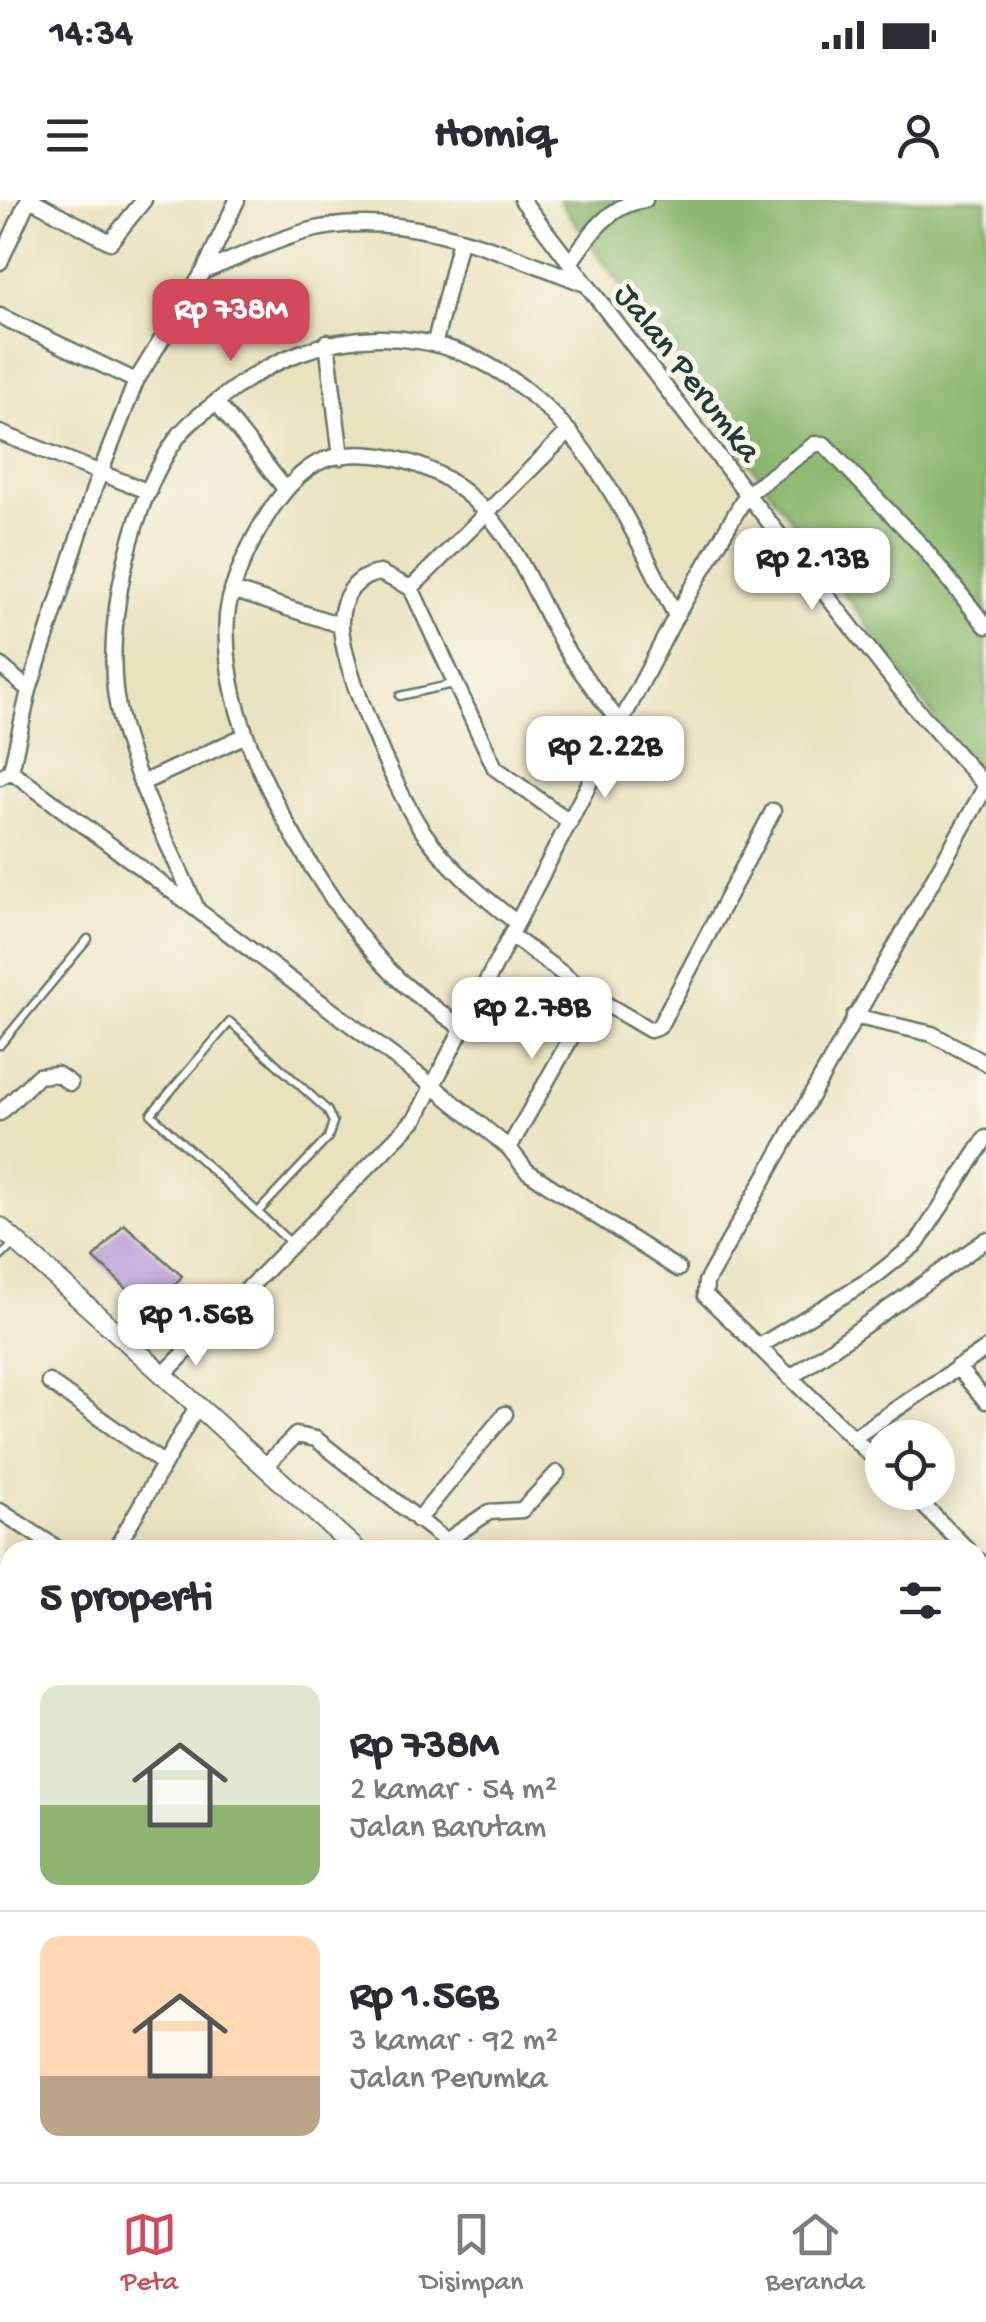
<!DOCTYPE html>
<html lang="id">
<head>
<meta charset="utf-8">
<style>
	:root { --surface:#fff; --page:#f7f7f7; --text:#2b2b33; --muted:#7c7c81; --line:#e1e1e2; --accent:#d1495b }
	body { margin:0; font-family:"Gochi Hand",sans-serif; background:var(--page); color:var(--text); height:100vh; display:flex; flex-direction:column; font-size:38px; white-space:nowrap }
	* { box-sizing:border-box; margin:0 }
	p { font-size:32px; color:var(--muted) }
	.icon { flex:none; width:55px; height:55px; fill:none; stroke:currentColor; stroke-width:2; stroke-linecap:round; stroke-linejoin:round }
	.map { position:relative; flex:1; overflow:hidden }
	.details { position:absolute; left:0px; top:1340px; width:988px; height:642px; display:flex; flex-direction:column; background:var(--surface); border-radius:30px 30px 0 0; box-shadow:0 5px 25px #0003 }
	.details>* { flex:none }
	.fabs { position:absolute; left:865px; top:1220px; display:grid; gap:20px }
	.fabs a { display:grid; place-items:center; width:90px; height:90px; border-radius:50%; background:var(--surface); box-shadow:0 5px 25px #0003; font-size:50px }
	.price { position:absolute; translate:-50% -85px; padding:0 22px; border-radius:20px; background:#fff; color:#222; font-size:32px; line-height:65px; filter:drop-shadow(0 2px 5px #0008) }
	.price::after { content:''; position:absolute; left:50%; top:60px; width:30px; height:22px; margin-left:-15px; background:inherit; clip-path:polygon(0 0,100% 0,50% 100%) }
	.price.current { background:var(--accent); color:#fff }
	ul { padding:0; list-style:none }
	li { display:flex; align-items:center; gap:30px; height:250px; padding:0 40px }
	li+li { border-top:2px solid var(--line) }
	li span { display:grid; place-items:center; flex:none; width:280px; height:200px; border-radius:20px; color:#555 }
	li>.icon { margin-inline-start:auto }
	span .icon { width:120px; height:120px; fill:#fffc; stroke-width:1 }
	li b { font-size:42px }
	h2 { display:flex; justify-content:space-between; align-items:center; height:120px; padding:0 40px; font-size:42px }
	.status { display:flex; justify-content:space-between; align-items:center; height:70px; padding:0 50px; background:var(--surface); direction:ltr }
	.status svg { height:28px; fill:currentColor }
	header { display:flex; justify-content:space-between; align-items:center; height:130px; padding:0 40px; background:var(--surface); font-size:45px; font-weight:700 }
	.tabs { display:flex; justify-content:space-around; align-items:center; height:140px; border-top:2px solid var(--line); background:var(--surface); font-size:28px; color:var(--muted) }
	.tabs a { display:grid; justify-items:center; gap:5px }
	.tabs .current { color:var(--accent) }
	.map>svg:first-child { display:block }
</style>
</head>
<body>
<div class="status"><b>14:34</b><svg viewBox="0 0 49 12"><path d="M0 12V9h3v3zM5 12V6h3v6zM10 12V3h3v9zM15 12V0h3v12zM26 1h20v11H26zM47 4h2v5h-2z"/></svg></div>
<header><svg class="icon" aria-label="menu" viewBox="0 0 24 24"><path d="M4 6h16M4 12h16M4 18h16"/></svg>Homiq<svg class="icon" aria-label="person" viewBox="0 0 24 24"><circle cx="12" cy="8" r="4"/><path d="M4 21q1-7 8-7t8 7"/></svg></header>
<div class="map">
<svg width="986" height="1982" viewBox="0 0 986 1982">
	<rect width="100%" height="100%" fill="#fbf7ec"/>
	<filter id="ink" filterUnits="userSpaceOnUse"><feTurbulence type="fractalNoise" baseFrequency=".01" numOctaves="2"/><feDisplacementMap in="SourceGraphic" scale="20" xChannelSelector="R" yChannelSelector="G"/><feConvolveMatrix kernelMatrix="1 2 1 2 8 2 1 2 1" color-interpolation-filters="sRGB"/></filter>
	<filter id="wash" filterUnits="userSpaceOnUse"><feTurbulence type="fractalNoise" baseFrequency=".0048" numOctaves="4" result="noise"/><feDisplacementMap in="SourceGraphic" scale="40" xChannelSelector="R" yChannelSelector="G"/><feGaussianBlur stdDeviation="2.25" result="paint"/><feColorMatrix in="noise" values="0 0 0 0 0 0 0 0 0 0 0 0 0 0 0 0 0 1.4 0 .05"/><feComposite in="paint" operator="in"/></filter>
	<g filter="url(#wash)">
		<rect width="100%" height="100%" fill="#e9e2bf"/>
		<!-- forest -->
		<path fill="#8cb870" stroke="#567a52" stroke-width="2.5" d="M559,0H986V589Z"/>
		<g id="blocks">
			<!-- building -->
			<path fill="#b597d5" d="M124,1024L182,1076L152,1112L94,1058Z"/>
		</g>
	</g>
	<g filter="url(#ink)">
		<use href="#blocks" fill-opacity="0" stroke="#667765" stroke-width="2.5"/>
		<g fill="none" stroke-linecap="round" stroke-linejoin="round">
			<defs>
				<path id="service" d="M400,496L453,484
					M0,845L88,739
					M259,1011L328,938L333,922L327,910L230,822L151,914L292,1044
					M0,1057L16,1042"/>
				<path id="minor" d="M32,0L110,42L144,0
					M0,62L28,0
					M570,63C589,35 610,4 645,0
					M204,71C237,58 270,42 304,32C397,5 500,51 585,84
					M0,116L136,181
					M327,142L341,257
					M435,142L460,40
					M216,202L286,290
					M0,233L149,292
					M411,388L569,231
					M232,390L340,425
					M0,465L29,490
					M11,571L433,886L509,948L527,971L678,1069
					M0,577L11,571L29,490L94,289L136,181L204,71L237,0
					M142,583L246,535
					M984,584L912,504L747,294L815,244H824L922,346L986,426
					M197,709C170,646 123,559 115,490C107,414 132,301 177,238C189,221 212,206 228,193C319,123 436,117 527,191C599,248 635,336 676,416
					M517,723C482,696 450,669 424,633C398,597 339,464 341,421C342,397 355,376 380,373L411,388L495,568L570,622
					M512,736L594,797L650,830L659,827L773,611
					M854,816L932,834L986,863
					M463,829C441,812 417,797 397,778C335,718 255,583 235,499C229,473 225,443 227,416C231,371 279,276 324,260C363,246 421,260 454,284C516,328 530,390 567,451C583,476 603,500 620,524
					M0,913L38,876L57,874L70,883
					M509,948L594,797
					M758,1147L874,1077L917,1043L986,938
					M957,1167L986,1201
					M165,1173L416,918L676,416L747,294L522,0
					M790,1178L986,1040
					M49,1182L164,1264
					M853,1238L986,1149
					M265,1266L296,1235L316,1239L446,1341L489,1312L522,1310L557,1273
					M882,1266L705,1095L706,1082L986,586
					M910,1292L968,1350
					M0,1311L60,1350
					M418,1320L505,1214
					M115,1350L198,1205
					M978,1360L986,1368
					M0,1433L10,1439
					M0,1533L10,1517
					M0,1603L10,1614
					M0,1706L10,1692
					M0,1761L10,1769
					M373,1972V1982
					M522,1979L523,1972
					M75,1982L80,1972
					M700,1982L704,1972"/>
				<path id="tertiary" d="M0,1027L357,1350
					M861,1972L868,1982"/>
			</defs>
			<!-- service casing -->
			<use href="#service" stroke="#667765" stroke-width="11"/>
			<!-- minor casing -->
			<use href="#minor" stroke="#667765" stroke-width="19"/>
			<!-- tertiary casing -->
			<use href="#tertiary" stroke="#667765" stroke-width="22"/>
			<!-- service -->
			<use href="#service" stroke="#fff" stroke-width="6"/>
			<!-- minor -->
			<use href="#minor" stroke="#fff" stroke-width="14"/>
			<!-- tertiary -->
			<use href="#tertiary" stroke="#fff" stroke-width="18"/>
		</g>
	</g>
	<g text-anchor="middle" stroke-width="10" stroke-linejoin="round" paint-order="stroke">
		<!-- street labels -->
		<g font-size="35" fill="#1f3d34" stroke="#fbf7ec">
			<text transform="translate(690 171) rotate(52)" y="12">Jalan Perumka</text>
		</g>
	</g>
</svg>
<div class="fabs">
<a><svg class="icon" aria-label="locate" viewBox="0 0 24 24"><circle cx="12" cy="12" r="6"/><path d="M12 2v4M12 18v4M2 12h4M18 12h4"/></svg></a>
</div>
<b class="price current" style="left:231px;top:164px">Rp 738M</b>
<b class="price" style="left:812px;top:413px">Rp 2.13B</b>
<b class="price" style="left:605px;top:601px">Rp 2.22B</b>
<b class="price" style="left:532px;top:862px">Rp 2.78B</b>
<b class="price" style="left:196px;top:1169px">Rp 1.56B</b>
<section class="details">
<h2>5 properti<svg class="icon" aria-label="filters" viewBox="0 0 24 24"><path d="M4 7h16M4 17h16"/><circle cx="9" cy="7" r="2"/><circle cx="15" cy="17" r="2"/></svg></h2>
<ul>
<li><span style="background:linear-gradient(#dfe7d0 60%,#8fb573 0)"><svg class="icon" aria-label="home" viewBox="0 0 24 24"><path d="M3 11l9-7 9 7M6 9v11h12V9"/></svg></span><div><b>Rp 738M</b><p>2 kamar · 54 m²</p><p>Jalan Barutam</p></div></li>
<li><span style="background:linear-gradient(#ffd9b3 70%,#b9a48a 0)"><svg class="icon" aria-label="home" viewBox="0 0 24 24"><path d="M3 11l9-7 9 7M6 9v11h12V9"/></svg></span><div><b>Rp 1.56B</b><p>3 kamar · 92 m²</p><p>Jalan Perumka</p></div></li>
</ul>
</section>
</div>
<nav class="tabs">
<a class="current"><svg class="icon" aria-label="map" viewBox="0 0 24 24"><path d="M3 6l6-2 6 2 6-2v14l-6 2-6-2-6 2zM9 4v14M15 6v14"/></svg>Peta</a>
<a><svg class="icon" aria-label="saved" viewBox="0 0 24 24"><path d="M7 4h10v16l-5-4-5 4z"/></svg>Disimpan</a>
<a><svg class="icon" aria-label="home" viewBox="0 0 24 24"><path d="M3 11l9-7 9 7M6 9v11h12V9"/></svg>Beranda</a>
</nav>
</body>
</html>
